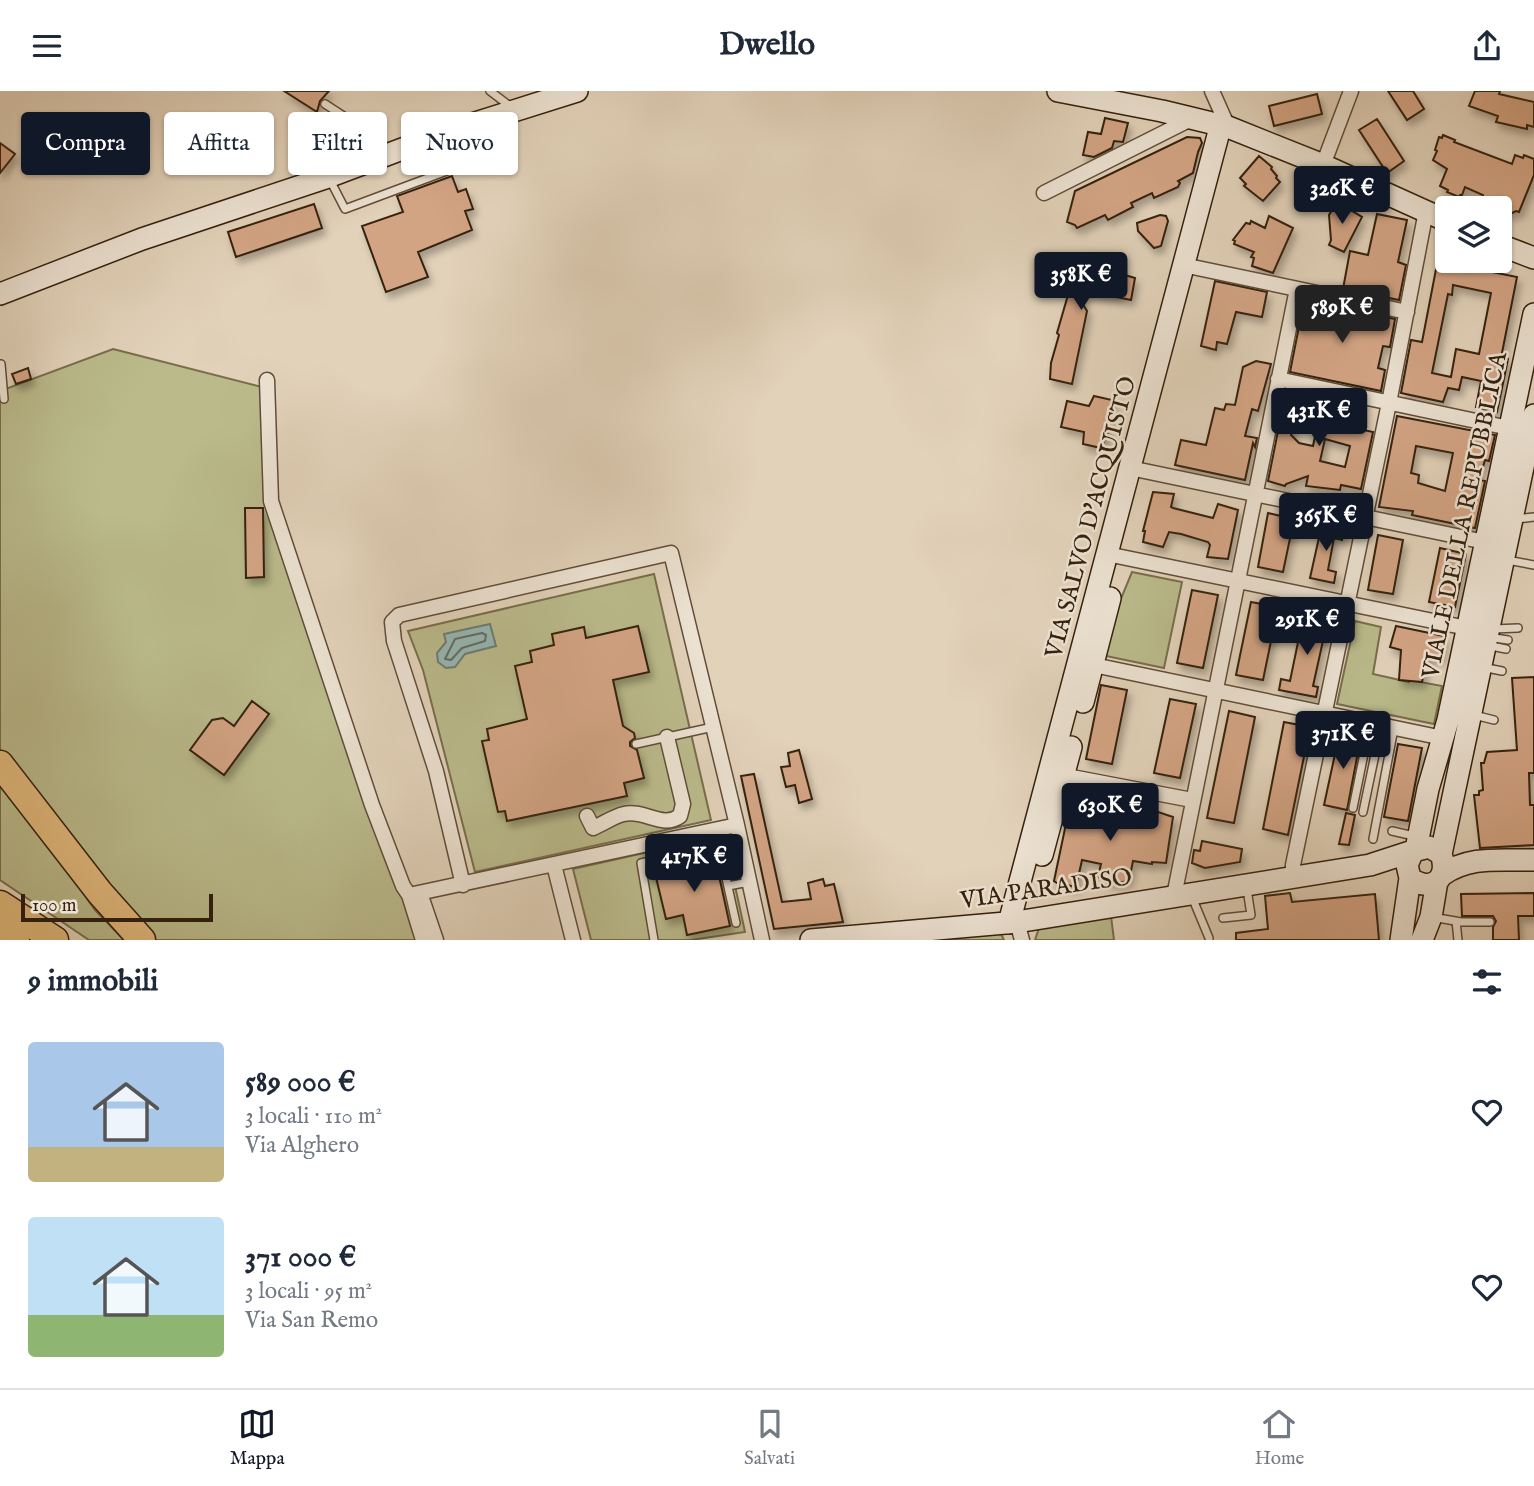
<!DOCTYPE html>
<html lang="it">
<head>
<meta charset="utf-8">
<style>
	:root { --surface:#fff; --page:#f2f2f3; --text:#1f2937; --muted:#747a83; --line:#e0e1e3; --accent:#111827 }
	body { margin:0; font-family:"IM FELL English",serif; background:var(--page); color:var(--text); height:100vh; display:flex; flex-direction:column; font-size:26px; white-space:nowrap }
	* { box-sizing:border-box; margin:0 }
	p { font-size:23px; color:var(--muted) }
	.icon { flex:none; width:38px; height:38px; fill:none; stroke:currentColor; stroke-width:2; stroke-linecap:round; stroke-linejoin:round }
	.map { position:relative; height:849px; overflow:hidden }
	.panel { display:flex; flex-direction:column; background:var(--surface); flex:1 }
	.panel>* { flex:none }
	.guide { position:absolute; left:21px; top:21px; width:700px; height:63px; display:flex; gap:14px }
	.buttons { position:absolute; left:1435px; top:105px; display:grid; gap:14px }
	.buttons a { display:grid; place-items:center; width:77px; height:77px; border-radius:7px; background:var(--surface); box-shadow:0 2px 5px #0004; font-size:35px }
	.scale { position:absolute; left:21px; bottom:18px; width:192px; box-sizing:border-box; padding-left:7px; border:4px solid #35210e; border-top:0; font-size:19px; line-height:24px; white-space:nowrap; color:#35210e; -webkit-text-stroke:5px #ece2d2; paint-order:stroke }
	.price { position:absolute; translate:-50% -60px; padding:0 16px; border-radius:7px; background:var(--accent); color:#fff; font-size:23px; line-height:46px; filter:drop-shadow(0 2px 4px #0008) }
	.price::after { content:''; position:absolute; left:50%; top:42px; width:21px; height:16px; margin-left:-10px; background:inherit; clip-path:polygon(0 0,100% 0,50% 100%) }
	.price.selected { background:#222; color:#fff }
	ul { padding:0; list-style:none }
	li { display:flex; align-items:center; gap:21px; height:175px; padding:0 28px }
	li span { display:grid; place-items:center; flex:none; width:196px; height:140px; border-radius:7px; color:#555 }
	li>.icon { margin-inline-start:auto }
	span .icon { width:84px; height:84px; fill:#fffc; stroke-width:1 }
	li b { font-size:30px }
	h2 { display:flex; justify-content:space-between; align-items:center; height:84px; padding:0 28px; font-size:30px }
	.tag { padding:0 24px; border-radius:7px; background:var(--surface); box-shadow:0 2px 5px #0004; font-size:24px; line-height:63px }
	.tag.selected { background:var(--accent); color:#fff }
	header { display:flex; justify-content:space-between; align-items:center; height:91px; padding:0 28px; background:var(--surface); font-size:32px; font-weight:800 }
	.tabs { display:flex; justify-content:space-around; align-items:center; height:98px; border-top:2px solid var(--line); background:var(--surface); font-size:19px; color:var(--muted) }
	.tabs a { display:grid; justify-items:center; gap:4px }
	.tabs .selected { color:var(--accent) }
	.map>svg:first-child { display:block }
</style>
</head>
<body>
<header><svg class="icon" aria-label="menu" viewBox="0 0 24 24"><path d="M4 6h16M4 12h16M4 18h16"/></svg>Dwello<svg class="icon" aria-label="share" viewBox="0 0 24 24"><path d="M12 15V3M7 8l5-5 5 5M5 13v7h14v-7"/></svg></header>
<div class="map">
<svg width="1534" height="849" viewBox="0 0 1534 849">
	<defs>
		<filter id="shadow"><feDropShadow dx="3.5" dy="6" stdDeviation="3.5" flood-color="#0004"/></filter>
	</defs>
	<rect width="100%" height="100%" fill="#e2d2ba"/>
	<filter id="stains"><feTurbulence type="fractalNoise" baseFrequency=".00286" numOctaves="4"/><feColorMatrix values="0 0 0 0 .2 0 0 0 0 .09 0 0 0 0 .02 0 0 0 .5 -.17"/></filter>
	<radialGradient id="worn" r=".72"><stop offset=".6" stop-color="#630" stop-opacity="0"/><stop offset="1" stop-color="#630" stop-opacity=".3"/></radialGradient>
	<!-- green -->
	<path fill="#baba8b" stroke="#786e4c" stroke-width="2" d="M113,258L262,296L265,409L419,849H154L0,663V300Z
		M1132,481L1182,491L1164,577L1106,565L1115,522Z
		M654,483L711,729L475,781L423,579L408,540Z
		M1355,530L1381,536L1373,583L1409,591L1410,589L1442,595L1434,633L1337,613Z
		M0,693L41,741L95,819L124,849H89L0,789Z
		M724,744L745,841L691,849H591L573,778Z
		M1111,825L1114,849H1035L1039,837Z
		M1000,841L1004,849H911Z"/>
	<!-- water -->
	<path fill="#95b7b4" stroke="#6f7b72" stroke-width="2" d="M490,533L496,555L465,563L455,576L446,577L438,571L437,562L446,551L444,543Z"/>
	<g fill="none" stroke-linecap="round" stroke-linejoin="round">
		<!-- shore -->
		<path stroke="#656c61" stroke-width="2" d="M482,542L486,544L485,550L462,557L451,569L445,568L455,548Z"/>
	</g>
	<!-- building -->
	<path fill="#d3a484" stroke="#35210e" stroke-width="2" fill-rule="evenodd" filter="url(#shadow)" d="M284,0H329L320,10L317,21Z
		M1388,0H1413L1424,18L1407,29Z
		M1475,0H1500L1499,3L1534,11V36L1527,34V38L1496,31L1498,25L1469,15Z
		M1317,3L1322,23L1274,35L1269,15Z
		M1105,27L1128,32L1123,51L1114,50L1112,57L1094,66L1083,64L1088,41L1101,43Z
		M1377,28L1404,70L1387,82L1359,39Z
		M1443,44L1455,49L1454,51L1512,73L1515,64L1523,67L1524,64L1534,68V84L1519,121L1516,120L1510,123L1500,117L1482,115L1483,104L1465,96L1462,104H1460L1459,106L1447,101L1448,99L1440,95L1447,78L1433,69L1437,60L1435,59L1439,46L1442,47Z
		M1187,46L1200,47L1202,52L1198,61L1193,82L1178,90L1180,92L1178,96L1154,107L1152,102L1131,112L1133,116L1108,129L1105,124L1077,137L1075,134L1067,131L1075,100Z
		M0,52L15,63L0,82Z
		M1259,65L1272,76L1271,78L1277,85L1276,87L1280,91L1263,110L1244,95L1246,93L1240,87Z
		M452,85L458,101L466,98L473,118L465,120L472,139L418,161L428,186L386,201L362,135L403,121L397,105Z
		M1337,111L1362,126L1344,161L1329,154L1331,149L1329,124Z
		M314,113L322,137L236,166L228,141Z
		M1377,123L1407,129L1398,171L1406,174L1399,209L1343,198L1350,160L1368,164Z
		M1160,124L1166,125L1168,130L1161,155L1154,157L1138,140L1137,132Z
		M1269,125L1293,137L1273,182L1252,175L1254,167L1251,166L1254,161L1234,153L1235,150L1233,149L1246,132L1250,133L1251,130L1265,137Z
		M1442,147H1447V170L1472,172V177L1517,186L1501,267L1508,268L1497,321L1476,316L1481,290L1462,286L1459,299L1448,297L1443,311L1401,302L1411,249L1422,251ZM1453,194L1491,202L1479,263L1456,258L1451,286L1432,282L1448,203L1452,204Z
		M1060,172L1084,174L1105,181L1108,179L1135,187L1131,209L1073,197L1087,220L1072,293L1050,288L1051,272L1059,244L1057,242L1070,197L1055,194Z
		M1215,190L1267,201L1262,226L1236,221L1227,253L1217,251L1216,259L1201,255Z
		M1304,210L1395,228L1390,256L1383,255L1378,277L1385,279L1381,300L1290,281Z
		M1256,270L1271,273L1258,320L1252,318L1245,345L1257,347L1255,356L1253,352L1245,389L1175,374L1181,349L1206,354L1215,317L1224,319L1226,313L1235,314L1243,276Z
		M28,277L31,288L16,293L12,283Z
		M1286,300L1320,307L1315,329L1295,325L1294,328L1291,344L1299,352L1313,355L1320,321L1349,326L1354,337L1373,341L1361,398L1341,394L1340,399L1306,395L1308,385L1286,393L1285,395L1268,390ZM1325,348L1350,355L1345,376L1320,370Z
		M1094,305L1112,309L1113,312L1107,344L1101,357L1083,353L1084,341L1061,336L1067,310L1089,315Z
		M1397,325L1495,344L1489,370L1485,369L1479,389L1485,390L1475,437L1412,424L1413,420L1379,416ZM1416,355L1453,362L1445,400L1418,392L1419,384L1411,382Z
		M1153,401L1174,403L1171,416L1173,417L1213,427L1218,413L1238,419L1228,468L1207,466L1210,454L1208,451L1181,443L1169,441L1163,456L1143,451L1145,440H1143Z
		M245,417H263L264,486L246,487Z
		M1268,422L1294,428L1283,481L1258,476Z
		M1322,433L1345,437L1342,449L1334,447L1328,479L1336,481L1334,492L1310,487Z
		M1378,444L1403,449L1393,503L1368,499Z
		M1440,457L1466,463L1455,516L1429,511Z
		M1192,499L1218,504L1203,577L1177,572Z
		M1251,511L1278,516L1263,589L1236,584Z
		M1304,522L1328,527L1313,595L1318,596L1316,606L1279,599L1281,588L1290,590Z
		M638,535L649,581L613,589L623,635L634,642L635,647L630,651V655L637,659L644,687L624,692L627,705L507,730L505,720L498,721L482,650L489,649L487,638L527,628L515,575L532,571L530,560L554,554L552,543L584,536L586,547Z
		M1396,535L1444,545L1441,568L1430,565L1429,568H1427L1422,591L1399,589L1401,559L1390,556Z
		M1534,586V682H1529L1530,714H1534V754L1480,757L1474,704H1479V700L1483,699L1481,672H1484L1487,661L1517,659L1512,587Z
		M1101,594L1127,599L1112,673L1086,668Z
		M1170,608L1196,613L1180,687L1154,682Z
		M252,610L269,623L224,684L190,659L212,629L223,627L234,635Z
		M1229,620L1255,626L1234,732L1207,727Z
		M1284,631L1310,636L1288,744L1263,738Z
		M1340,640L1361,645L1347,719L1324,714Z
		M1398,653L1422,657L1408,730L1384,726Z
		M799,659L812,708L799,712L795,694L786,696L781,676L790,675L788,662Z
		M754,683L782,811L811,808L808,792L823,788L825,795L834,793L843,831L774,838L741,685Z
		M1072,704L1094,707L1091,719L1109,724L1108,727L1147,732L1149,731L1152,719L1173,726L1166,772L1152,771V773L1133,770L1129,790L1117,792L1098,786L1101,773L1082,769L1076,796L1057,792L1054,790Z
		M1346,722L1355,724L1349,754L1339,753Z
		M1202,750L1242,758L1240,771L1205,777L1192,772L1194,759L1200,760Z
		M714,762L730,835L687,844L683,824L666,828L654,778L671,775L670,772Z
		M1290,802L1292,811L1375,803L1379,849H1236V842L1268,838L1265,805Z
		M1534,802V825H1518L1519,849H1493V836L1496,830L1493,825H1462L1461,803Z"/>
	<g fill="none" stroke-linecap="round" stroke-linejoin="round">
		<defs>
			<path id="lane" d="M490,0L511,16
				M325,13L376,46L388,59
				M330,89L345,118L460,75L451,44
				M1,273L4,308
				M1516,428L1534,426
				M1507,469L1534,474
				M1493,538L1518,537
				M1488,546L1508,549
				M1486,554L1506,558
				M1482,576L1502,580
				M1474,624L1494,629
				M636,653L713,636
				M1353,717L1370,633
				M1363,721L1381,635
				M1392,740L1414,745
				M1373,748L1394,637
				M728,795L749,791
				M1192,806L1209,847
				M1432,826L1461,831H1490
				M1223,827L1251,824L1247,798
				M1456,830L1458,849
				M654,849L641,772L719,755L736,832"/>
			<path id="street" d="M1212,0L1228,36
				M1323,74L1351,0
				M1044,102L1193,27
				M1183,174L1407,221
				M1278,288L1509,337
				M267,289L271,410L372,714L403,795L409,804L423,849
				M1130,377L1485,451
				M1107,463L1467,537
				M1084,572L1443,647
				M1056,683L1192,709
				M587,725L593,737C603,733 614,725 624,723C644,718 662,738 680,725L683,713L667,646
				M554,774L573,849
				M1293,786V774L1389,312L1426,120
				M463,794L436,680L394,550L392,531L399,524L671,462L737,734L762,849
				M420,802L436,849
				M409,804L737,734
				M1174,805L1297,198
				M1017,831L1022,849"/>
			<path id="secondary" d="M1058,0L1162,20L1228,36L1323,74L1447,130
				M1500,154L1534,167
				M0,203L142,148L328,86L450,40L577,0
				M1083,611L1110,507
				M1416,758L1428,698L1448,629L1534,223
				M1441,763L1429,756L1413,760L1407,774L1410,787C1432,803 1450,787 1441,763L1534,324
				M1042,764L1071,656
				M1442,784C1471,764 1500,770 1534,769
				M1009,832L1221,33
				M811,849L1017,831L1370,774L1413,760
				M1401,849L1410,787
				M1422,849L1431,826L1437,790"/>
			<path id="highway" d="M0,673L100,802L142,849
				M0,813L55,849
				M0,838L16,849"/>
		</defs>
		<!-- lane casing -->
		<use href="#lane" stroke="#604d39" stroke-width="10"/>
		<!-- street casing -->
		<use href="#street" stroke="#604d39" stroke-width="17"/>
		<!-- secondary casing -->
		<use href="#secondary" stroke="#35210e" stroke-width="24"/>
		<!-- highway casing -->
		<use href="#highway" stroke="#35210e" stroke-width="29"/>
		<!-- lane -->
		<use href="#lane" stroke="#ece2d2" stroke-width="7"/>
		<!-- street -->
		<use href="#street" stroke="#ece2d2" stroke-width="14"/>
		<!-- secondary -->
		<use href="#secondary" stroke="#ece2d2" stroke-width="21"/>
		<!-- highway -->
		<use href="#highway" stroke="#e1b97d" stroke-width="26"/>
	</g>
	<g text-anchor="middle" stroke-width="5" stroke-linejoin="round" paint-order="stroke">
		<!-- street labels -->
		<g font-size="24" fill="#35210e" stroke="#ece2d2">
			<text transform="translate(1464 424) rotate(-78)" y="8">VIALE DELLA REPUBBLICA</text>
			<text transform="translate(1090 426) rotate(-75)" y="8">VIA SALVO D'ACQUISTO</text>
			<text transform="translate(1046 797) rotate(-8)" y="8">VIA PARADISO</text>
		</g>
	</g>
	<rect width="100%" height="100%" filter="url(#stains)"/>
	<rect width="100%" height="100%" fill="url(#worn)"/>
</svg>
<div class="buttons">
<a><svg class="icon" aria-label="layers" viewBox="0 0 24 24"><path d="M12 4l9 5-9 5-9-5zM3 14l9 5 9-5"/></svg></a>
</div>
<div class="scale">100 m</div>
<b class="price" style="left:1342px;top:135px">326K €</b>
<b class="price" style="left:1081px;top:221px">358K €</b>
<b class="price selected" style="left:1342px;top:254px">589K €</b>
<b class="price" style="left:1319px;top:357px">431K €</b>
<b class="price" style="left:1326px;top:462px">365K €</b>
<b class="price" style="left:1307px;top:566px">291K €</b>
<b class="price" style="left:1343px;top:680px">371K €</b>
<b class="price" style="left:1110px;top:752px">630K €</b>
<b class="price" style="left:694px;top:803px">417K €</b>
<div class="guide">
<a class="tag selected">Compra</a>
<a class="tag">Affitta</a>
<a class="tag">Filtri</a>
<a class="tag">Nuovo</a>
</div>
</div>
<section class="panel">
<h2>9 immobili<svg class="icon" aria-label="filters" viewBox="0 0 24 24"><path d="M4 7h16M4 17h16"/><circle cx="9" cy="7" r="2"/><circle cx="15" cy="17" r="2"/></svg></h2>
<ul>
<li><span style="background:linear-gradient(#a9c7e8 75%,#c2b280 0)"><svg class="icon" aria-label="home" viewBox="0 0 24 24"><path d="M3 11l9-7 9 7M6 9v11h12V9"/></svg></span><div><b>589 000 €</b><p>3 locali · 110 m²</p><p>Via Alghero</p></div><svg class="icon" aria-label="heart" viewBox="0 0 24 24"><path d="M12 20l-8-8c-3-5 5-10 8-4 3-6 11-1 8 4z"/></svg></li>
<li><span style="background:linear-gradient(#bfe0f5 70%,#8fb573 0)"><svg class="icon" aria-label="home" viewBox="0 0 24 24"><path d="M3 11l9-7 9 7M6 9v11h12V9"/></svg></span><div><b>371 000 €</b><p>3 locali · 95 m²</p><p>Via San Remo</p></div><svg class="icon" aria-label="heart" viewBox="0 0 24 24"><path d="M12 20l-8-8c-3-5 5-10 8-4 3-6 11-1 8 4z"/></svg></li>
</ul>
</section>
<nav class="tabs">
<a class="selected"><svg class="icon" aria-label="map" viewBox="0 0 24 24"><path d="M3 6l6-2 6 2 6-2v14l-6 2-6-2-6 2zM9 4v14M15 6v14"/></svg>Mappa</a>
<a><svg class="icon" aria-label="saved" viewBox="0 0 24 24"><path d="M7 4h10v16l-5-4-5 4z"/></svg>Salvati</a>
<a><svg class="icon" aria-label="home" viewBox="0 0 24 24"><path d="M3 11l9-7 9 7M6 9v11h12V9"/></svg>Home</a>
</nav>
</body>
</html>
